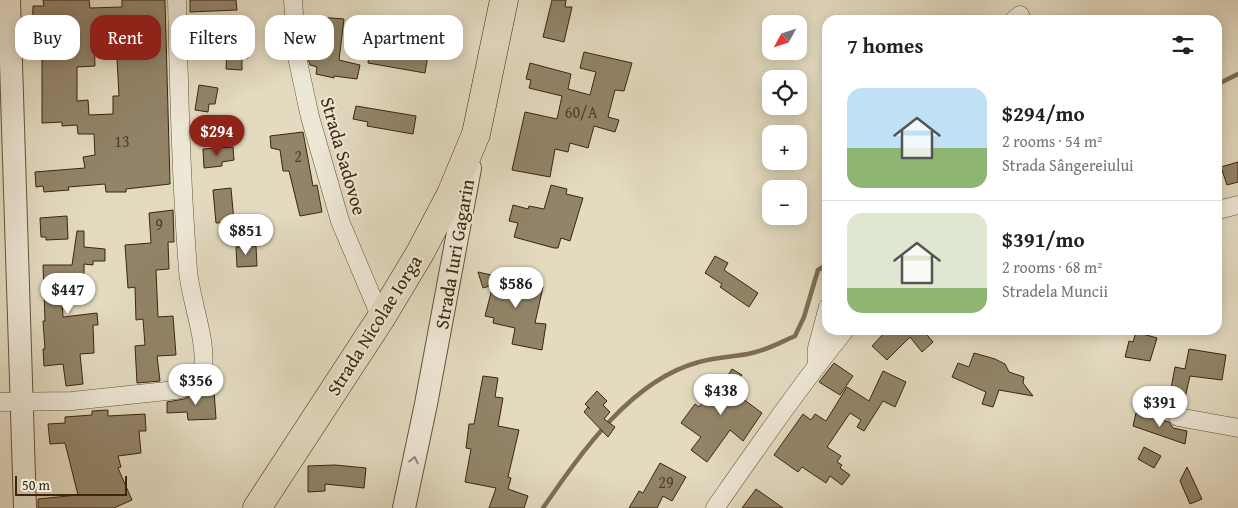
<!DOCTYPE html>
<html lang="en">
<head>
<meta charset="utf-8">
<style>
	:root { --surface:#fff; --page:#f2f2f2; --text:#202124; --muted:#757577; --line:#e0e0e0; --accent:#8f2418 }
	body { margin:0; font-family:"Gentium Book Plus",serif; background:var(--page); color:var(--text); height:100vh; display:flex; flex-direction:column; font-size:19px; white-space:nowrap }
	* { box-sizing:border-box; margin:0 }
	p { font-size:16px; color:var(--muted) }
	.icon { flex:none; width:28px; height:28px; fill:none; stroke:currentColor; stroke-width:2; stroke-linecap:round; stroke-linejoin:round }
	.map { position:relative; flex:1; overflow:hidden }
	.side { position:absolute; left:822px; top:15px; width:400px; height:320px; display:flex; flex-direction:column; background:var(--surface); border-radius:15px; box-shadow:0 2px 12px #0003 }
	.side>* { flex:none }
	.hud { position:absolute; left:15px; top:15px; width:475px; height:45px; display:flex; gap:10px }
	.needle { width:32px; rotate:230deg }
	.fabs { position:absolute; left:762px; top:15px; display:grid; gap:10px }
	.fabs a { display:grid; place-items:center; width:45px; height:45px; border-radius:10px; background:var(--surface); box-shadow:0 2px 12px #0003; font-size:25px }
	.scale { position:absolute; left:15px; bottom:12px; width:112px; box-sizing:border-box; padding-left:5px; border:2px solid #3b260b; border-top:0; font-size:14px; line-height:18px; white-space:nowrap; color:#3b260b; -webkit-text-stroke:4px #ede7d6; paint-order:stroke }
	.price { position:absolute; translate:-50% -42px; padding:0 11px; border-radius:18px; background:#fff; color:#222; font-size:16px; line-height:32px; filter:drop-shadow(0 1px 2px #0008) }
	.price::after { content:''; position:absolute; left:50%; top:30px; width:15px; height:11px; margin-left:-8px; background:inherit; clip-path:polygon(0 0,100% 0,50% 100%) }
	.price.on { background:var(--accent); color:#fff }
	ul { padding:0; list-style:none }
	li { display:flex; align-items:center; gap:15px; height:125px; padding:0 25px }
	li+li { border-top:1px solid var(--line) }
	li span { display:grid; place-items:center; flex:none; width:140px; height:100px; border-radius:15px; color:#555 }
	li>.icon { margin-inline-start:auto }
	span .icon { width:60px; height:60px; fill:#fffc; stroke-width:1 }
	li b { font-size:21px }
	h2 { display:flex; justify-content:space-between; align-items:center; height:60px; padding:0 25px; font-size:21px }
	.tag { padding:0 18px; border-radius:15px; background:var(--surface); box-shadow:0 2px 12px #0003; font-size:18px; line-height:45px }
	.tag.on { background:var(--accent); color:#fff }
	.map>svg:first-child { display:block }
</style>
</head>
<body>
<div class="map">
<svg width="1238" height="508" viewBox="0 0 1238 508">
	<rect width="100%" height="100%" fill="#e3dac0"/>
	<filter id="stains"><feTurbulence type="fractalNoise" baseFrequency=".004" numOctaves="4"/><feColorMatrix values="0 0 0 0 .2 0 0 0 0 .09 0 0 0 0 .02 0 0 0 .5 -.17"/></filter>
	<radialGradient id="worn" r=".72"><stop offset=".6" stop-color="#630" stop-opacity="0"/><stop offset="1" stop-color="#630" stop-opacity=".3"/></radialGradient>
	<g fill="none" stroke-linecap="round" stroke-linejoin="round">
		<!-- stream -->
		<path stroke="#7e6d52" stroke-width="4.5" d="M1218,84L1238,74
			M543,508C581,453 631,380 699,362C717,357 735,357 752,353C767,350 781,342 795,336L804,317L818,270L828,264"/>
	</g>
	<!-- building -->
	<path fill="#928469" stroke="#3b260b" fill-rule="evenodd" d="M43,0H89L90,8L122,7V0H165L170,184L126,189V192H106L105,184L68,187L69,190L44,192L43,186L36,187L35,172L85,168L83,157L95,155L94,134H78L77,125L62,126V122L42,123V52H30L29,37L32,36L33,6H44ZM127,27V33L141,32L143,59H117L119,96H113V114L89,115L88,100L77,101V67L95,66L94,30Z
		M190,0H236L237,10L190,12Z
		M552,0H566L565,7H572L564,42L543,37Z
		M305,16L344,19L339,60L360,65L357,79L334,76V78L316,74L317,67L310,65L308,58L309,52L319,54L321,29L306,28Z
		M228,29L254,31L253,47H249L248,58H242V70L226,69Z
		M370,46L428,55L425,73L368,63Z
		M584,52L632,63L624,91L615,90L608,117L619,120L615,132L594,126L588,148L570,143L568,152L555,149L550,177L512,170L525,112L557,119L562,96L529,88L531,80L526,79L530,63L571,74L568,89L590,95L596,72L580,68Z
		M199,85L218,88L215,104H209L208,112L195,110Z
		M356,106L416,116L413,134L367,126L368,122L353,119Z
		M303,132L313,186L317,185L322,212L300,216L289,171H283L280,150L271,148L270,136Z
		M233,147L234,160L222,162V166L204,168L203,149Z
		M1238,162V182L1227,185L1221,167Z
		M551,185L567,189L566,194L583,198L570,241L561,238L558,248H554L514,237L518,223L509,221L513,205L528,209L529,206L544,209Z
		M231,188L234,222L216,223L213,190Z
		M173,210L174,242H168L169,269L156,270L158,317L173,316L176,355L157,356L160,381L137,383L135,346L145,345L143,319L136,320L135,287L128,288L125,245L151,243L149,213Z
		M67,216L68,239L46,240V237H41L40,218Z
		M77,231H84V247L105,249V261H93V265L84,264V281L61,282L63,317L97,313L98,325H93L94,353L80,354L83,384L66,386L63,364L44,366L43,349H45L43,321H45L43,265H72Z
		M256,246L257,266L237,267L236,247Z
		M715,256L728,263L724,270L758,293L749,307L720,287L722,284L705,273Z
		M478,272L543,287L535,323L546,324L542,350L512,344L515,328L493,323L494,318L485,316L493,285L483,288Z
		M887,330H923L933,342L922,352L910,337L887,360L872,346Z
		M1136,332L1157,338L1150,361L1125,357L1129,341L1133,342Z
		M1189,349L1226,355L1222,380L1190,376L1185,398L1170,394L1175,367L1185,369Z
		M974,353L995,359L1005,364L1009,372L1024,377L1023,383L1033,396L999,390L993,407L982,404L986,392L952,377L958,363L969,367Z
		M834,363L853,376L840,395L819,382Z
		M732,369L742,375L737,381L745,387L739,396L762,413L743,441L730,430L707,462L691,450L701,437L681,423L695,404L699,407L724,375L727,377Z
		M883,371L906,382L895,407L883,401L864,431L857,427L861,420L850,413L827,447L841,456L837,462L842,465L840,468L850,475L842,485L830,476L826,483L802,467L798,472L774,455L803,414L811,420L815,414L826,421L847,387L869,401Z
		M483,376L498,378L495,397L503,398L498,426L519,430L508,477L511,478L508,489L528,496L524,508H489L496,488L465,482L471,449L466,448L469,424H474Z
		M202,390H214L216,419L188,420L187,412L167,413V402L184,399Z
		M597,391L607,401L603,405L610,412L604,419L615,427L608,437L584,412L588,407L590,409L585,404Z
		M108,410V416L145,414L146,431H139L141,453L118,456L121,467L118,468L132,500L114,508H38V499L78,495L65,443L50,444L48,424L65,423V417L92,415V411Z
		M1136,413L1169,422L1173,428L1187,431L1185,444L1133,426Z
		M1144,447L1161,456L1154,468L1138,459Z
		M660,463L686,477L672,501L663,496L657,508H629L639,491L643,493Z
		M335,465L366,468L364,488L325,484V491L308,492V466Z
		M1187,467L1202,499L1190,504L1180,481Z
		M756,489L766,496L783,508H742Z"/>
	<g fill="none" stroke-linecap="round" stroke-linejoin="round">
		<defs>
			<path id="minor" d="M293,0L297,57L310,117L340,221L381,318
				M1014,20L1020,15
				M1218,210L1238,205
				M817,362V348L828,307
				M0,402L72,401L176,390C189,387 201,381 203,367C207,341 190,298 188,270C181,180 179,90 177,0
				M1178,417L1238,428
				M715,508C757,448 799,387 845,330"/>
			<path id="tertiary" d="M9,0L25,508
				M404,508L426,404L470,168"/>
			<path id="primary" d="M257,508L381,318L420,253L451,194L476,134L504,0"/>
		</defs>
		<!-- minor casing -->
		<use href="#minor" stroke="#655338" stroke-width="19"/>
		<!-- tertiary casing -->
		<use href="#tertiary" stroke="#655338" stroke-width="24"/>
		<!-- primary casing -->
		<use href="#primary" stroke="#3b260b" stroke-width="29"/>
		<!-- minor -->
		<use href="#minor" stroke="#ede7d6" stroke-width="18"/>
		<!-- tertiary -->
		<use href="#tertiary" stroke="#ede7d6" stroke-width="22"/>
		<!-- primary -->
		<use href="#primary" stroke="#e3dac0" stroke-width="28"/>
	</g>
	<!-- one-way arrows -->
	<defs><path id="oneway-chevron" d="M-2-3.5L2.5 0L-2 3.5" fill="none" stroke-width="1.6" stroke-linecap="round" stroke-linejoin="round" transform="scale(1.25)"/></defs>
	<use stroke="#948670" href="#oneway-chevron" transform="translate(414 460) rotate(-78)"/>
	<g text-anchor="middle" stroke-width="4.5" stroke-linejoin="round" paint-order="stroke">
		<!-- number labels -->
		<g font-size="16" fill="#513e22">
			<text x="581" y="118">60/A</text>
			<text x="122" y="147">13</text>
			<text x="298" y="162">2</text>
			<text x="159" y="230">9</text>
			<text x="666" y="488">29</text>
		</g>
		<!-- street labels -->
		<g font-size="19" fill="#3b260b" stroke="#ede7d6">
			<text transform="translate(344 156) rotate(74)" y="7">Strada Sadovoe</text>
			<text transform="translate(454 254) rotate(-80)" y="7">Strada Iuri Gagarin</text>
			<text transform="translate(374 325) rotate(-58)" y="7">Strada Nicolae Iorga</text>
		</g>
	</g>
	<rect width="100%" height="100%" filter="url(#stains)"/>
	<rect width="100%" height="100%" fill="url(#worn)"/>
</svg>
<div class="fabs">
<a><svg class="needle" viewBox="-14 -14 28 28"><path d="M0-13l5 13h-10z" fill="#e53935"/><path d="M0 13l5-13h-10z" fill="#757577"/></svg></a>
<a><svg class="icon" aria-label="locate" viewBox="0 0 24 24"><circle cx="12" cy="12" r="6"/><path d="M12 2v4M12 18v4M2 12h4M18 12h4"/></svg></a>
<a>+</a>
<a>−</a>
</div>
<div class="scale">50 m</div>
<b class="price on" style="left:217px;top:157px">$294</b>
<b class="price" style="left:246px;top:256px">$851</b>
<b class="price" style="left:516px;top:309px">$586</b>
<b class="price" style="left:68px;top:315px">$447</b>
<b class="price" style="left:196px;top:406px">$356</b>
<b class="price" style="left:721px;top:416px">$438</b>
<b class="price" style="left:1160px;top:428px">$391</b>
<div class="hud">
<a class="tag">Buy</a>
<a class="tag on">Rent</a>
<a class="tag">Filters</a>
<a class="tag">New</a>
<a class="tag">Apartment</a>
</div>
<section class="side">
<h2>7 homes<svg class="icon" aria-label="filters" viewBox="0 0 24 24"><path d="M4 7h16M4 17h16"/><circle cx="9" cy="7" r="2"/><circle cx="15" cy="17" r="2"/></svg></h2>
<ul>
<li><span style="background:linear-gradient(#bfe0f5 60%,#8fb573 0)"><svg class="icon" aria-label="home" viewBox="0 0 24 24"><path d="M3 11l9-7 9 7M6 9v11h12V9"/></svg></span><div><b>$294/mo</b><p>2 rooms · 54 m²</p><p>Strada Sângereiului</p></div></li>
<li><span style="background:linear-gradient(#dfe7d0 75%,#8fb573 0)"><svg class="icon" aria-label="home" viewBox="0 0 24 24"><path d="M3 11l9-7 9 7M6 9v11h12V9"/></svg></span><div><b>$391/mo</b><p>2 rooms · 68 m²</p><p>Stradela Muncii</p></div></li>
</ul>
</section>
</div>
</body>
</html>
